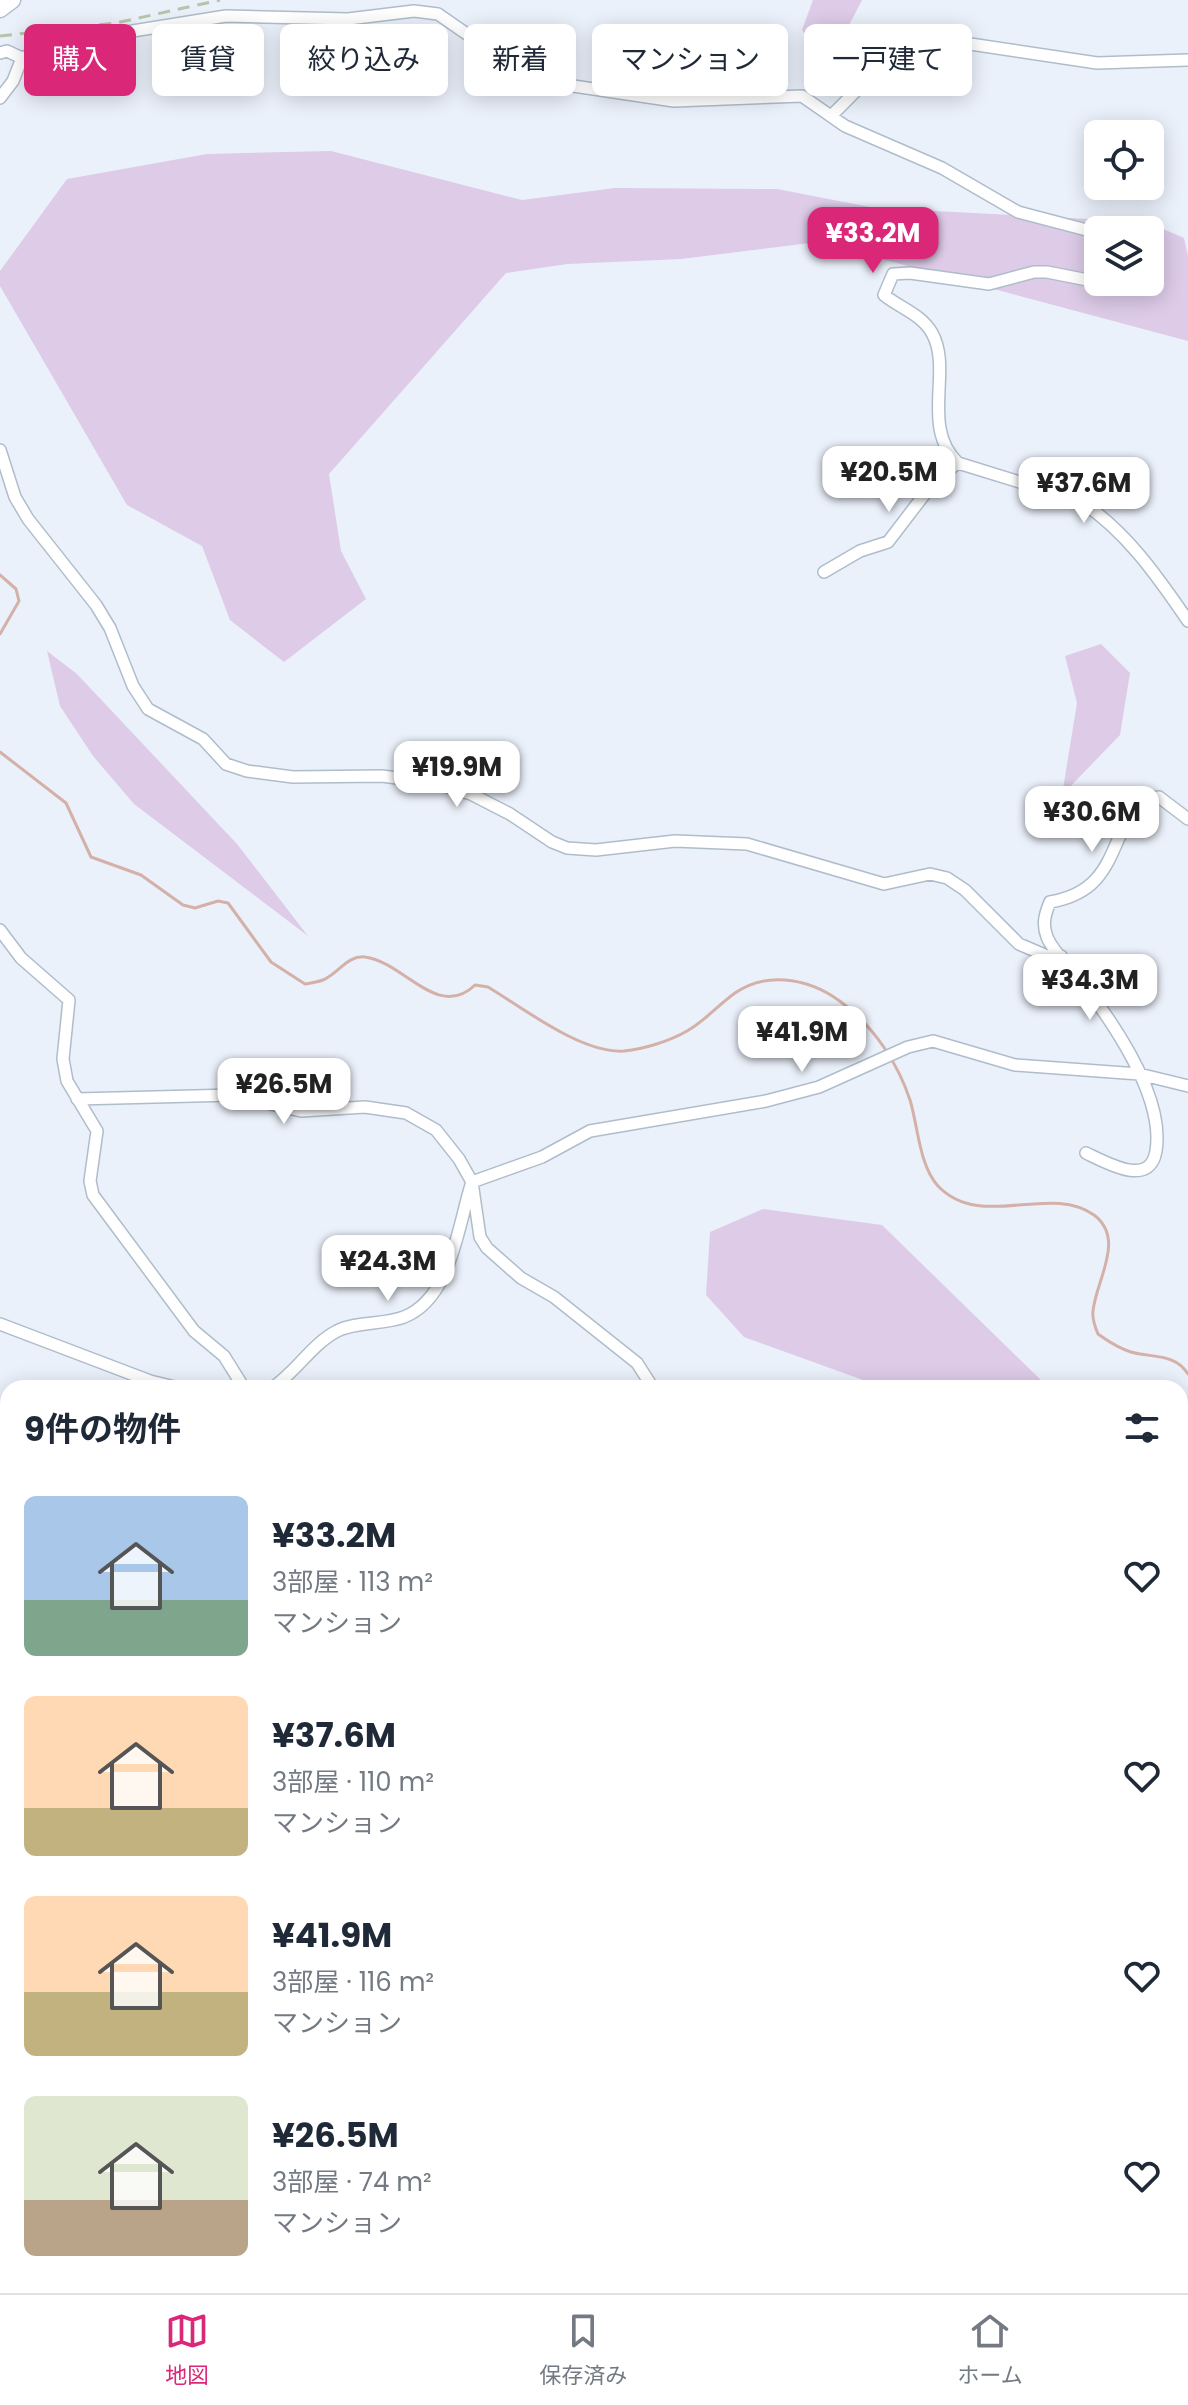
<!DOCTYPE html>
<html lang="ja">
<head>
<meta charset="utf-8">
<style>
	:root { --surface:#fff; --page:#f2f2f3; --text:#1f2937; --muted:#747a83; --line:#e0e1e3; --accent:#db2777 }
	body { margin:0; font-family:Poppins,"Noto Sans JP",sans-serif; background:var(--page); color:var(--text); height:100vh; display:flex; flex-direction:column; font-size:30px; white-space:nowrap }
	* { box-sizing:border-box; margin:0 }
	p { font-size:26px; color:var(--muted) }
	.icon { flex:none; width:44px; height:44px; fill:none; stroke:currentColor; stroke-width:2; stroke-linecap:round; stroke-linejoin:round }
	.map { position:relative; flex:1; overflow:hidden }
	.details { position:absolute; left:0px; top:1380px; width:1188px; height:914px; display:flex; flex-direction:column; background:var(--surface); border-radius:24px 24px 0 0; box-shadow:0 4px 20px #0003 }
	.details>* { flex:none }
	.hud { position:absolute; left:24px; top:24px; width:1140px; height:72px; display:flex; gap:16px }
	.controls { position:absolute; left:1084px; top:120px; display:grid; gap:16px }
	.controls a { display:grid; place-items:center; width:80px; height:80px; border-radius:12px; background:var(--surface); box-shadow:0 4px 20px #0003; font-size:40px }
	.price { position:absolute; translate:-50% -68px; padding:0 18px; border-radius:16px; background:#fff; color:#222; font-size:26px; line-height:52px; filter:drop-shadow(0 2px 4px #0008) }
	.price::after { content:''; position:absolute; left:50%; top:48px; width:24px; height:18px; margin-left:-12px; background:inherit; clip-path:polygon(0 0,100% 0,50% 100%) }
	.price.active { background:var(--accent); color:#fff }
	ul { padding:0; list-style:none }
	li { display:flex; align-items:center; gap:24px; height:200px; padding:0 24px }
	li span { display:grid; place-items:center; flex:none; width:224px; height:160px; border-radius:12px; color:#555 }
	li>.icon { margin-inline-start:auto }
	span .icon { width:96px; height:96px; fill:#fffc; stroke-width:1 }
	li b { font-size:34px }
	h2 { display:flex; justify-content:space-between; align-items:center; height:96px; padding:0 24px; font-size:34px }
	.pill { padding:0 28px; border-radius:12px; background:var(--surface); box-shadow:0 4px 20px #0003; font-size:28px; line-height:72px }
	.pill.active { background:var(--accent); color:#fff }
	.tabs { display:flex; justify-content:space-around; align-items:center; height:112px; border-top:2px solid var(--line); background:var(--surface); font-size:22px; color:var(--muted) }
	.tabs a { display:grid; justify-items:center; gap:4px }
	.tabs .active { color:var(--accent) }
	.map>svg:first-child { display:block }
</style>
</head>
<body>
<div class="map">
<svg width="1188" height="2293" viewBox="0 0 1188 2293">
	<rect width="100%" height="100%" fill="#ebf1fb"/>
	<!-- green -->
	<path fill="#ddcbe8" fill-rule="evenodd" d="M813,0H862L828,66L802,30Z
		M331,151L522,200L615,188L777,189L875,208L1147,222L1184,238L1188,256V341L818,242L681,259L567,264L506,273L329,474L341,551L366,599L284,662L230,620L202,546L127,505L0,286V271L67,179L207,154ZM1098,230H1150V282H1098Z
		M1101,644L1130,673L1120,735L1062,795L1077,703L1065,656Z
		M47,651L77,674L237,844L308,936L134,804L93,756L60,706Z
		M763,1209L882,1225L1049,1388H885L744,1337L706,1295L710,1232Z
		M0,1415L8,1419V1571L0,1570Z
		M1180,1491L1188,1497V1633L1180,1629Z
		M0,1760L8,1765V1982L0,1987Z
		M0,2178L8,2180V2271H0Z
		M67,2286H362L369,2293H84Z"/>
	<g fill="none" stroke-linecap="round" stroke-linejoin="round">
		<!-- stream -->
		<path stroke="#d4b1a8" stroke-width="3" d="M0,575L16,589L19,601L0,634
			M0,752L66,803L91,857L141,875L183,905L195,908L218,901L228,903L271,962L305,984C311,983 318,982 323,980C338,974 347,955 365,957C404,962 438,1021 475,985L488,987C523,1008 582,1054 624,1051C644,1049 670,1041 687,1031C705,1021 718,1005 735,993C770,969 815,980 846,1006C876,1030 898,1064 910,1100C918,1126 919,1165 938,1186C981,1231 1049,1183 1094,1215C1126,1239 1096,1280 1093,1311C1092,1319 1095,1327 1098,1334C1109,1342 1118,1348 1131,1352C1152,1358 1175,1353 1188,1374"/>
		<defs>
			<path id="street" d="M0,53L7,51L22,58
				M0,98L13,81L22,58L58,43L226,16L348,19L414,11L438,14L510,64L560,84L674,101L802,96L845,126L942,168L1018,212L1098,233
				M832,115C864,84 892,48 937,39L1097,63L1188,60
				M1098,282L1047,272H1034L989,284L910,273L893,274L884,295C900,308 921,314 932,333C953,370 920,427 958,463L1078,500C1124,528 1158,577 1188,621
				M0,450L15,497L28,519L96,605L110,628L133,686L148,709L203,739L226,764L247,771L293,777L382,776L435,783L471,794L510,814L552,842L567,848L596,850L675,841L747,844L884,884L930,874L947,878L965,890L1019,944L1047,956H1061
				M824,572L860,551L888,542L937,478L958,463
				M0,930L21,958L69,1000L63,1059L67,1081L97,1131L90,1181L93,1195L194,1331L224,1356L244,1388
				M77,1099L233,1095L301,1111L365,1107L406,1113L436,1130L459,1159L472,1182L480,1237L487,1248L521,1278L554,1297L637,1363L653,1388
				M1086,1153C1107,1163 1150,1188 1156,1151C1165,1097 1112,1021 1081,981C1071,968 1053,952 1047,937C1042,924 1045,914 1050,902C1116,891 1108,841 1140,799L1159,797L1188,819
				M0,1324L150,1381L179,1388
				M272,1388C296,1372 312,1344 337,1331C357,1321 383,1325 404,1317C452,1298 458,1224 472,1182L542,1157L590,1131L766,1101L819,1087L908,1047L933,1041L1015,1065L1139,1074L1188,1086
				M0,1635L8,1637
				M756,2286L764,2293
				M1169,2286L1172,2293"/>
			<path id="secondary" d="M0,9L12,0"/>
		</defs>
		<!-- street casing -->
		<use href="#street" stroke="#afbdca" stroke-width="14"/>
		<!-- secondary casing -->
		<use href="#secondary" stroke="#aebdcd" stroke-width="19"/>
		<!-- street -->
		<use href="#street" stroke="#fff" stroke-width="11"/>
		<!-- secondary -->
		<use href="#secondary" stroke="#fff" stroke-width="16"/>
		<!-- rail -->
		<path stroke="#b5c5aa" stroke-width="3" stroke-dasharray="12 8" stroke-linecap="butt" d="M0,36L116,23L220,0"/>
	</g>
</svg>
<div class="controls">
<a><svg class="icon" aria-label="locate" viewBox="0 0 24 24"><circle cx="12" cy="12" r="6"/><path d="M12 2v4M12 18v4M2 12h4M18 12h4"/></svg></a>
<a><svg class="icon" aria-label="layers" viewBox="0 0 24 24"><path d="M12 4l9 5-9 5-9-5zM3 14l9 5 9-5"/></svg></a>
</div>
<b class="price active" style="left:873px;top:275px">¥33.2M</b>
<b class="price" style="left:889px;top:514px">¥20.5M</b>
<b class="price" style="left:1084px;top:525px">¥37.6M</b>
<b class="price" style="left:457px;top:809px">¥19.9M</b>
<b class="price" style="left:1092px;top:854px">¥30.6M</b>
<b class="price" style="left:1090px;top:1022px">¥34.3M</b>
<b class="price" style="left:802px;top:1074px">¥41.9M</b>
<b class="price" style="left:284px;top:1126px">¥26.5M</b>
<b class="price" style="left:388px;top:1303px">¥24.3M</b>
<div class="hud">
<a class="pill active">購入</a>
<a class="pill">賃貸</a>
<a class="pill">絞り込み</a>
<a class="pill">新着</a>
<a class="pill">マンション</a>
<a class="pill">一戸建て</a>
</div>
<section class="details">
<h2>9件の物件<svg class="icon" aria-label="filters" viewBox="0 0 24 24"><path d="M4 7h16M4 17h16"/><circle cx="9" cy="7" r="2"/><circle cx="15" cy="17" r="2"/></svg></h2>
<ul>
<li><span style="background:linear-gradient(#a9c7e8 65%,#7fa58c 0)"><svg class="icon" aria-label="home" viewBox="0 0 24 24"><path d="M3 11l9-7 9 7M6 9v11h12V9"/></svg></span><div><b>¥33.2M</b><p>3部屋 · 113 m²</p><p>マンション</p></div><svg class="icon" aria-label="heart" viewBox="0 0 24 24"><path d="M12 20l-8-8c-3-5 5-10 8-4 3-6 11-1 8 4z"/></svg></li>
<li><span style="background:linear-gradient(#ffd9b3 70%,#c2b280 0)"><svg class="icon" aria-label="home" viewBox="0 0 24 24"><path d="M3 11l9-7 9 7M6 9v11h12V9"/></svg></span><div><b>¥37.6M</b><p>3部屋 · 110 m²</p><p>マンション</p></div><svg class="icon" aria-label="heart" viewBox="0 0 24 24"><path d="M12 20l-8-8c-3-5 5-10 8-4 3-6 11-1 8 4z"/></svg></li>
<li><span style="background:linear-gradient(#ffd9b3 60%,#c2b280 0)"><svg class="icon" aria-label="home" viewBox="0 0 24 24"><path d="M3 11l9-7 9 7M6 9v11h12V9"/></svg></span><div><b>¥41.9M</b><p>3部屋 · 116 m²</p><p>マンション</p></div><svg class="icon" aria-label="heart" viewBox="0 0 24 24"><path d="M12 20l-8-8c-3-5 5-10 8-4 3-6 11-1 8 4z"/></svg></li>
<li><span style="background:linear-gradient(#dfe7d0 65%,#b9a48a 0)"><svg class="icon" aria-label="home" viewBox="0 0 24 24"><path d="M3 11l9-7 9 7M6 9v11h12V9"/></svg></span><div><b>¥26.5M</b><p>3部屋 · 74 m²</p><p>マンション</p></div><svg class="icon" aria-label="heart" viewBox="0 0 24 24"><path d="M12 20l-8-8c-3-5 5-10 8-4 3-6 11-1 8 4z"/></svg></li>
</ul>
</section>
</div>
<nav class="tabs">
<a class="active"><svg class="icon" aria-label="map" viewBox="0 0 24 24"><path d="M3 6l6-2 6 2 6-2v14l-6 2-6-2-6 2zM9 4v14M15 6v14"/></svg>地図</a>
<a><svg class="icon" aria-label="saved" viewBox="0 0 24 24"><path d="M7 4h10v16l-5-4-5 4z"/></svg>保存済み</a>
<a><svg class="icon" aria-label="home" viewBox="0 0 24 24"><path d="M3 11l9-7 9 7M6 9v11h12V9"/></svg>ホーム</a>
</nav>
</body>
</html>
